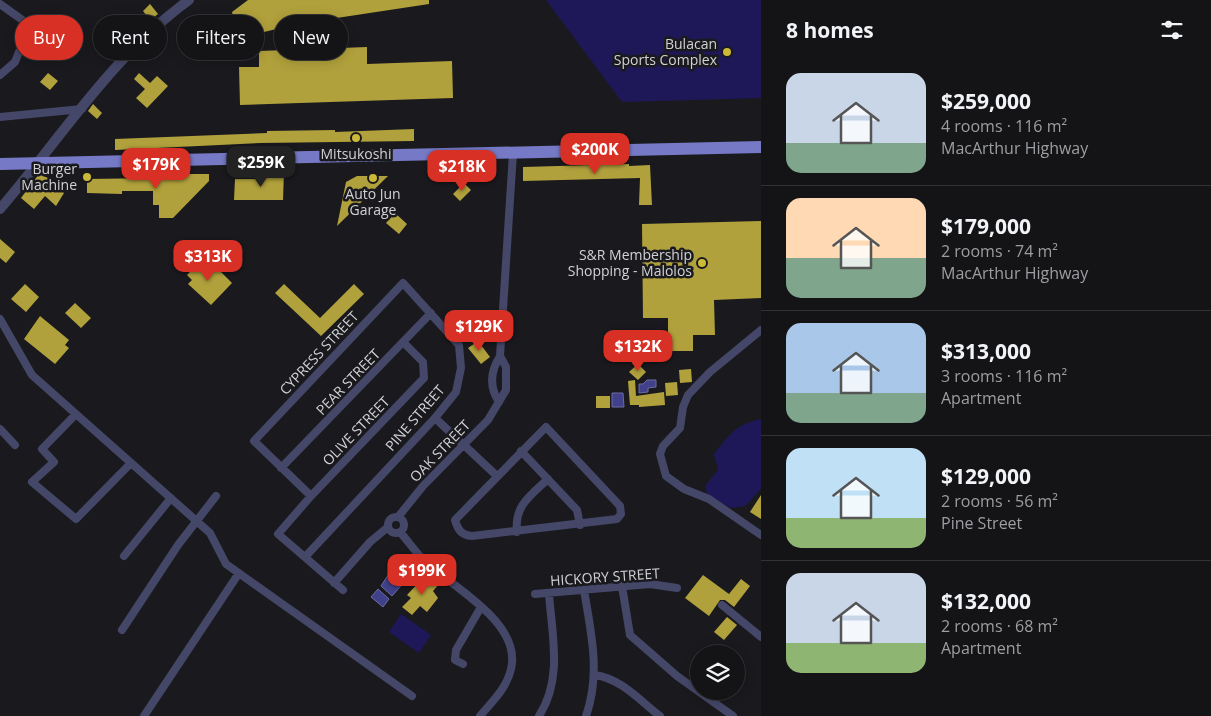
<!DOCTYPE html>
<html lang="en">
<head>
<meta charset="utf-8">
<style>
	:root { --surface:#141416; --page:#1d1d1f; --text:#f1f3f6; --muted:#9d9ea1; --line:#333335; --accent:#d93025 }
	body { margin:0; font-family:"Open Sans",sans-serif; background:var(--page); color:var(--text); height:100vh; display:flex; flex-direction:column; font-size:19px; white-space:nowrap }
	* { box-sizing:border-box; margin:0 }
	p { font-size:16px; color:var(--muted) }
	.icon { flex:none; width:28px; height:28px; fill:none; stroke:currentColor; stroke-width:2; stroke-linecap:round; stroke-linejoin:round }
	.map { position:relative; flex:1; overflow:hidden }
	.drawer { display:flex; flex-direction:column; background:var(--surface); width:450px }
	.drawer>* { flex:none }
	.guide { position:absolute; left:15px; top:15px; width:475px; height:45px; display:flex; gap:10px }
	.fabs { position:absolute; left:690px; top:645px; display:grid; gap:10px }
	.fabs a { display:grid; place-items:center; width:55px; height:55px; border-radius:50%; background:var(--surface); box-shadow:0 2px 12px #0003,0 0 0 1px var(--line); font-size:25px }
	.price { position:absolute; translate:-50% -42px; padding:0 11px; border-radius:10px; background:var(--accent); color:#fff; font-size:16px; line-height:32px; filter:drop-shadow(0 1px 2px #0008) }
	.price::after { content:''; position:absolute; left:50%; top:30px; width:15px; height:11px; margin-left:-8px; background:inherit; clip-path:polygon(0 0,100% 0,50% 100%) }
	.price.active { background:#222; color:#fff }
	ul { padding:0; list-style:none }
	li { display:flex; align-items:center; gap:15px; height:125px; padding:0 25px }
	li+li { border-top:1px solid var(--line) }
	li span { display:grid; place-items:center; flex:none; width:140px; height:100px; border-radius:15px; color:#555 }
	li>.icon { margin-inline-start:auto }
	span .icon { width:60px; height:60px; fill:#fffc; stroke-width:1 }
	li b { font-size:21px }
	h2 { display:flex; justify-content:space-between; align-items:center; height:60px; padding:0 25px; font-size:21px }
	.chip { padding:0 18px; border-radius:22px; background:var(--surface); box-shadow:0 2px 12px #0003,0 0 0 1px var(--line); font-size:18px; line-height:45px }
	.chip.active { background:var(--accent); color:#fff }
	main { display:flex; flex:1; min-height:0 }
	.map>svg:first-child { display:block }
</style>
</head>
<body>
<main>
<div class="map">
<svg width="761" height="716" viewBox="0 0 761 716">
	<rect width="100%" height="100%" fill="#1a1a1e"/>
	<!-- green -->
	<path fill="#1e1858" d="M546,0H761V98L622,102Z
		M761,419V489L745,506L731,508L708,496L705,486L718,470L714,454C729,435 736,424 761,419Z
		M401,614L431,635L419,653L389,632Z"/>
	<!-- water -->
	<path fill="#40408b" stroke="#6c6ca1" d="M647,380H656V387L648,388V392L639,393V384H643Z
		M612,393H623L624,407H612Z
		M400,564L412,573L392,596L381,586L394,566L396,568Z
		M378,589L389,599L383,607L371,597Z"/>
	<!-- building -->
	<path fill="#b1a13c" d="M248,0H429V4L297,24L260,33L258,27L213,40L209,27L234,21L232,12Z
		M150,4L158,14L150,20L143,11Z
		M367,47V64L452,61L453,98L240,105L239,67H259V51Z
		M48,73L58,81L50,90L40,82Z
		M139,73L150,83L157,76L168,86L147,108L136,98L145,89L134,79Z
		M93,104L102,113L97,119L88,111Z
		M414,129V141L261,143L115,150V139L267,133V131L335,130V132Z
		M629,164V166L650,165L652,205H639L640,178L523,181V167Z
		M265,171H284L283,200H234L235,179H265Z
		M39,174L48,178L64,193L56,206L45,196L34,209L21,198Z
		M158,174H209V181L173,218H159V205H153V191H122V194L87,193V179L158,178Z
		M357,176H388L337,226L346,182Z
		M464,183L471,190L460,201L453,194Z
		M395,213L407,224L399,234L386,223Z
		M761,221V298L714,300L715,335H693V351H668V318H643L642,224Z
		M0,239L15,252L6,263L0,258Z
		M200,261L205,265L210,261L232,283L211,305L188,284L192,280L187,275Z
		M25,284L39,297L26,312L11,299Z
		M284,284L320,318L354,284L364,294L321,336L275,293Z
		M75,303L91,318L81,328L65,313Z
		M40,316L69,340L65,345L69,348L55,364L24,339Z
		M478,341L490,357L481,364L468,348Z
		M637,345L644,352L636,360L629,352Z
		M638,364L646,372L638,380L629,372Z
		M691,369L692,382L680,383L679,370Z
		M635,380L636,396L664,392L665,405L639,407V405H630L628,381Z
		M677,382L678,395L666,396L665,383Z
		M596,396H610V408H596Z
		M761,495V519L750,512Z
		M703,575L729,594L741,579L750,586L734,607L725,600H720L709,616L685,598Z
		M432,576L440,583L433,591L438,598L427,612L420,606L412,615L402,607L411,598L407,595L421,580L425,584Z
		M727,617L737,625L724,640L714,632Z"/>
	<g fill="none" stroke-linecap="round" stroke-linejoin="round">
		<!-- minor -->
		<path stroke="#444768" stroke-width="8" d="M0,4L35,29L36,33L19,52L15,62L0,75
			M0,117L82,109
			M0,319L32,375L210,533L226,564L412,696
			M761,330L710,372L688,395L683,407L680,428L663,446L660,454L666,476L684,489L709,499L761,535
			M499,402C489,387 490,372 500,356L513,153
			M76,414L42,449L54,462L32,482L76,519L131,463
			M435,418L497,476
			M546,427L620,506L621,514L617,519L472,536C461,535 458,530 455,520Z
			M0,429L15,445
			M521,451L577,510L580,525
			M281,468L431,313
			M388 525a8 8 0 1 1 16 0a8 8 0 1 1-16 0Z
			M398,517L423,486L488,420L506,390V367L500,356
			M400,532C409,542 417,555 428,564C456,589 522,624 511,669C507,688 492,702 480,716
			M517,532C514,506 530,496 548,479
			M124,556L171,498
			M305,557L435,418L456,392L461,368L459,345L403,283L254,441L311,496
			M334,583L370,542L388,527
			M622,586L630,635L677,676L733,716
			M343,590L278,534L311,496L424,378L423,362L403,342
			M584,590C591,633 601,673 586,716
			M535,594L650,584L677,588
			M722,605L761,637
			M122,630L178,545L216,496
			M463,664L455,660L456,650L481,607
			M595,675C622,679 640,701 660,716
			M144,716L239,573
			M539,716C563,679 552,635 549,594"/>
		<!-- tertiary -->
		<path stroke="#444768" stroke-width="10" d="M0,209C60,139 113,55 189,0"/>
		<!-- trunk -->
		<path stroke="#767ac6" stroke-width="12" d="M0,164L761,147"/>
	</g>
	<!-- markers -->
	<g fill="#cdb938" stroke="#1a1a1e" stroke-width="2">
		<circle cx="727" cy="52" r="5"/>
		<circle cx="356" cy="138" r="5"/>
		<circle cx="87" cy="177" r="5"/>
		<circle cx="373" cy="178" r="5"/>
		<circle cx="702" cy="263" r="5"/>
	</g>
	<g text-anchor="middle" stroke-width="5" stroke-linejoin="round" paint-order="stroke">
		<!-- poi labels -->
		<g font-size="14" fill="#d1d2d5" stroke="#1a1a1e" text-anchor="end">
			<text x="717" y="49">Bulacan<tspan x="717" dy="16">Sports Complex</tspan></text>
			<text x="356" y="159" text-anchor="middle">Mitsukoshi</text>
			<text x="77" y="174">Burger<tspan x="77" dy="16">Machine</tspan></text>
			<text x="373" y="199" text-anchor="middle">Auto Jun<tspan x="373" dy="16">Garage</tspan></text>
			<text x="692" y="260">S&amp;R Membership<tspan x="692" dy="16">Shopping - Malolos</tspan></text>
		</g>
		<!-- street labels -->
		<g font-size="14" fill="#d1d2d5" stroke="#1a1a1e">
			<text transform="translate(319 353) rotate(-47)" y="5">CYPRESS STREET</text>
			<text transform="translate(348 382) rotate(-46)" y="5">PEAR STREET</text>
			<text transform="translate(415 418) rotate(-49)" y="5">PINE STREET</text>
			<text transform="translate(356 431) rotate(-46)" y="5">OLIVE STREET</text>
			<text transform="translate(440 451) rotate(-46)" y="5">OAK STREET</text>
			<text transform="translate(605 577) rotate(-4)" y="5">HICKORY STREET</text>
		</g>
	</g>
</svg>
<div class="fabs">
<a><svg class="icon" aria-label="layers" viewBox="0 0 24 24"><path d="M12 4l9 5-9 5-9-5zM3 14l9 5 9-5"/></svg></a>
</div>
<b class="price" style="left:595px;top:175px">$200K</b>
<b class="price active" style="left:261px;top:188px">$259K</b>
<b class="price" style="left:156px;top:190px">$179K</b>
<b class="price" style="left:462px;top:192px">$218K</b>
<b class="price" style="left:208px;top:282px">$313K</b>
<b class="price" style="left:479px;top:352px">$129K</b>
<b class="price" style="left:638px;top:372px">$132K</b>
<b class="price" style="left:422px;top:596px">$199K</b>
<div class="guide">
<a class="chip active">Buy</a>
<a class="chip">Rent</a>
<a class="chip">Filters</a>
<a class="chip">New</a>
</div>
</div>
<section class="drawer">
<h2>8 homes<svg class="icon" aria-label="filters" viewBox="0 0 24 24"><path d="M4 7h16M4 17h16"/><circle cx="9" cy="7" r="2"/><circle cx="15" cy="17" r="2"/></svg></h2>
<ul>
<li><span style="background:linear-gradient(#c9d6e8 70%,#7fa58c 0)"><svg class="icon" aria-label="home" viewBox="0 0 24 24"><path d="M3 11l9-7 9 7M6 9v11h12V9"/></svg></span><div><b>$259,000</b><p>4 rooms · 116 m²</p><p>MacArthur Highway</p></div></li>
<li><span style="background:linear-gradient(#ffd9b3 60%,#7fa58c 0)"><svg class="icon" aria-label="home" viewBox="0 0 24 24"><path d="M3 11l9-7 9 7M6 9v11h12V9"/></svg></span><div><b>$179,000</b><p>2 rooms · 74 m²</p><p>MacArthur Highway</p></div></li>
<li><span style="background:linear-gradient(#a9c7e8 70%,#7fa58c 0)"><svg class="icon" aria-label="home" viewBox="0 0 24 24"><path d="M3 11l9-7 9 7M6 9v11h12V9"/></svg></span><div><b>$313,000</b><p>3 rooms · 116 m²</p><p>Apartment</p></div></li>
<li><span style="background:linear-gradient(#bfe0f5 70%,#8fb573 0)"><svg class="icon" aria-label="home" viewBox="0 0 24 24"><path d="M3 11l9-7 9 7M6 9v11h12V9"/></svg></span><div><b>$129,000</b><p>2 rooms · 56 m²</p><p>Pine Street</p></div></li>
<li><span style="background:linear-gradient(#c9d6e8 70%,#8fb573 0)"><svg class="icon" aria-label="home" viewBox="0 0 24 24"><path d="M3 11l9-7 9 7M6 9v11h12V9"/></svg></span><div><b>$132,000</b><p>2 rooms · 68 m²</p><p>Apartment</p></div></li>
</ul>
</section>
</main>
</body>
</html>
